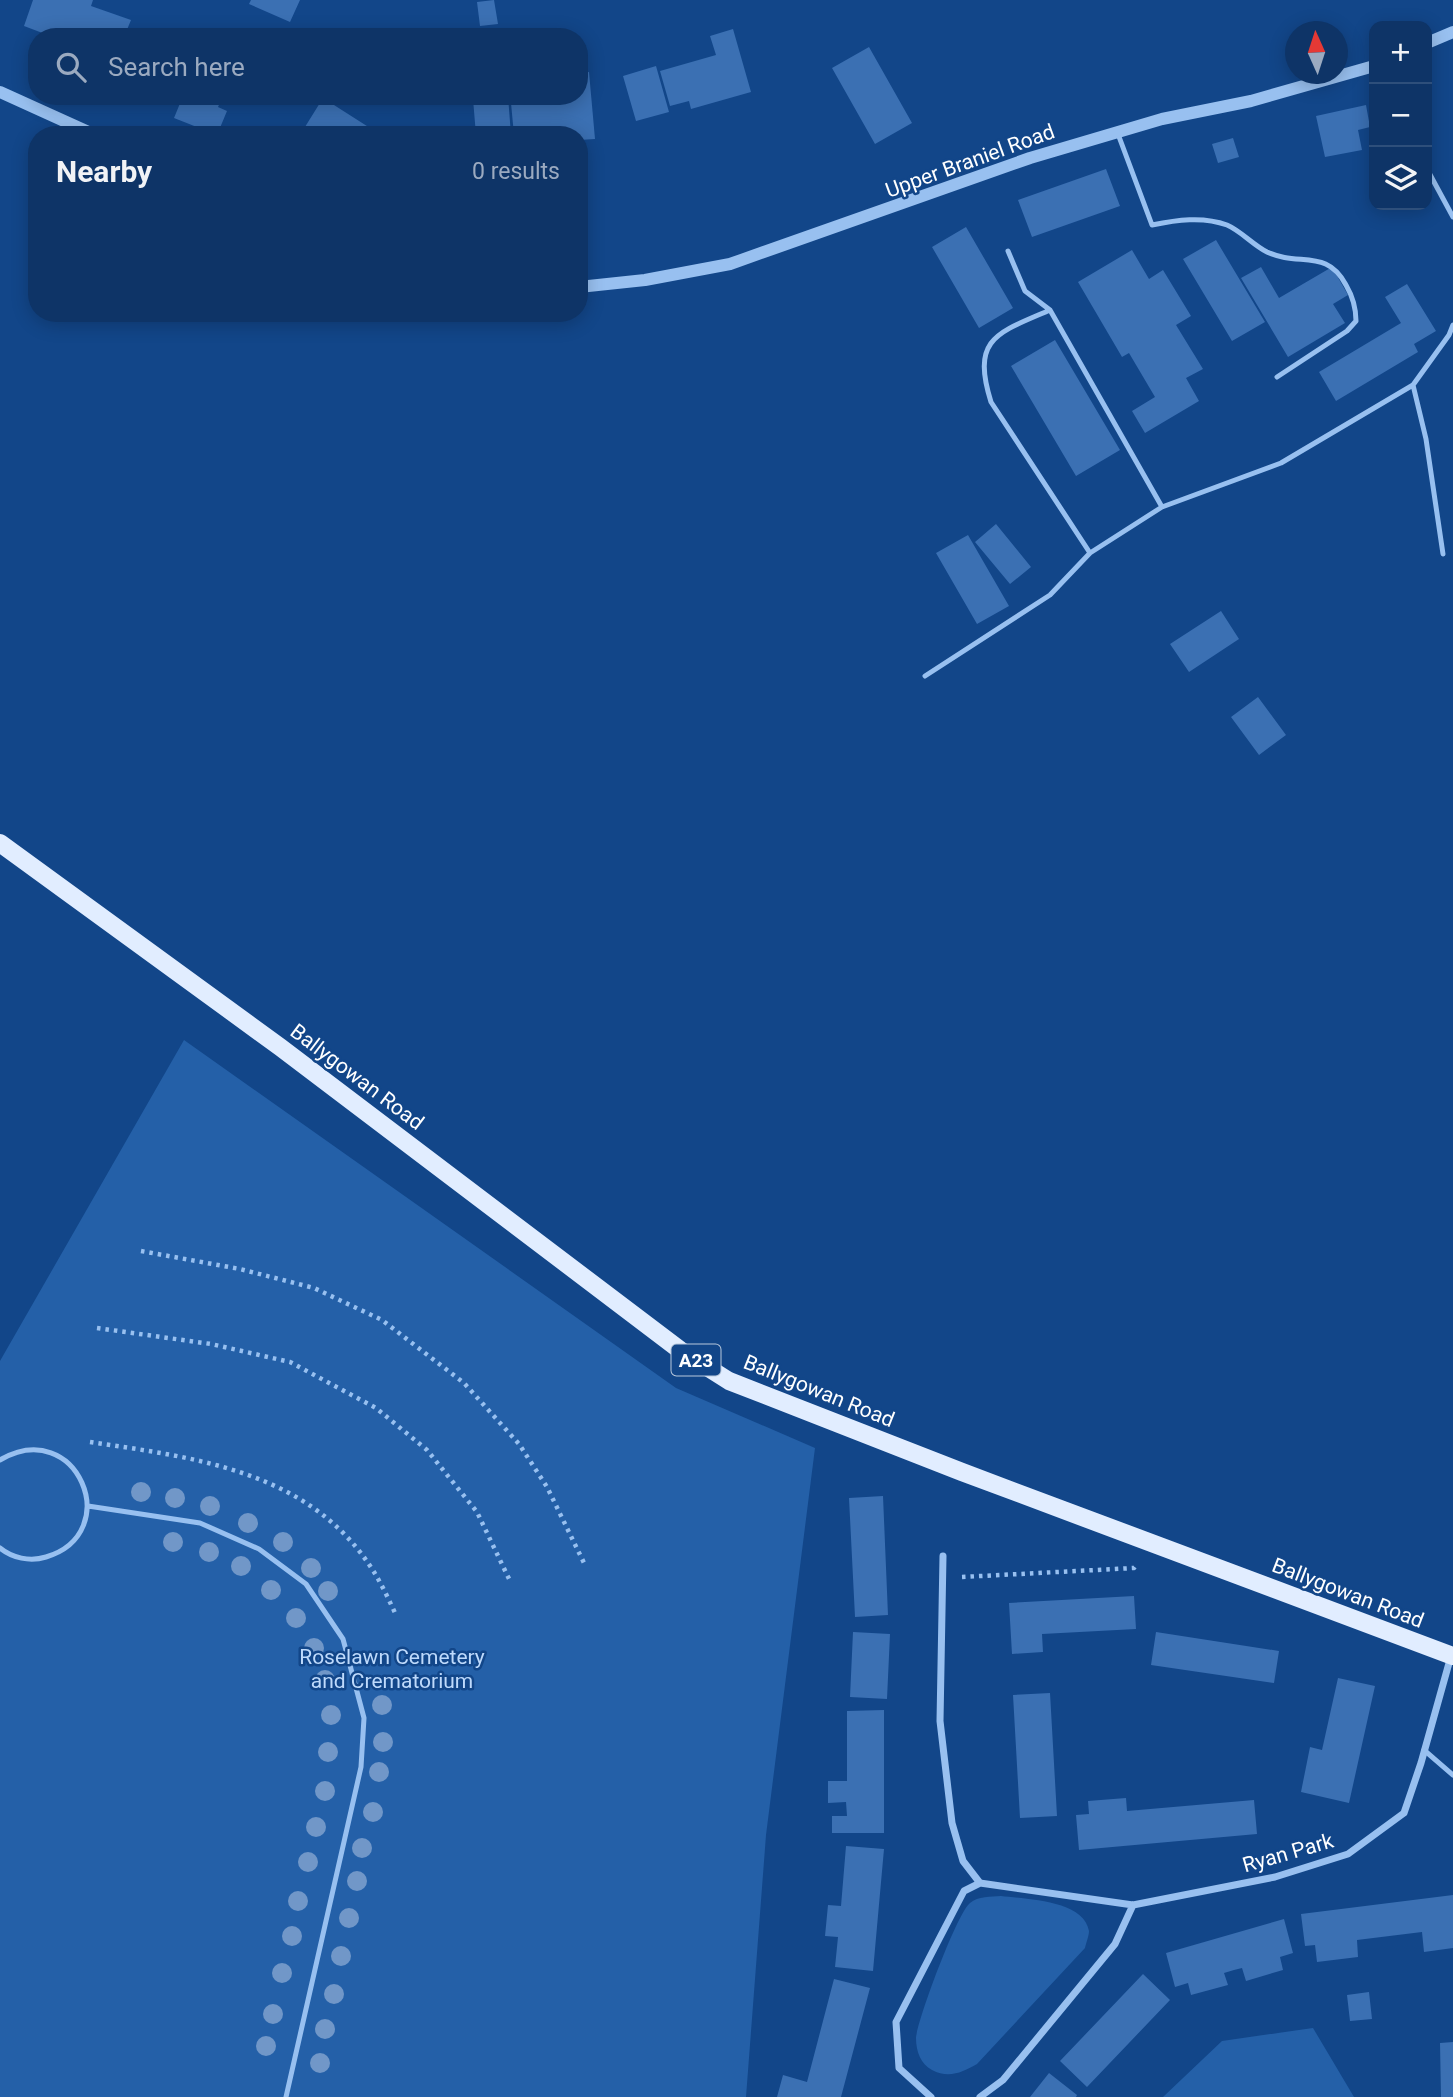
<!DOCTYPE html>
<html lang="en">
<head>
<meta charset="utf-8">
<style>
	body { margin:0; font-family:Roboto,sans-serif; background:#1c3f70; color:#f1f3f6 }
	.controls { position:absolute; right:21px; top:21px; display:grid; overflow:hidden; border-radius:14px; box-shadow:0 4px 18px #0003 }
	.controls button { width:63px; height:63px; display:grid; place-items:center; padding:0; border:0; border-bottom:2px solid #2e4f7b; background:#0e3467; color:#f1f3f6; font:35px sans-serif }
	.compass { position:absolute; left:1285px; top:21px; width:63px; height:63px; border-radius:50%; background:#0e3467; box-shadow:0 4px 18px #0003; rotate:357deg }
	.list { margin:0; padding:0; list-style:none }
	h2 { display:flex; justify-content:space-between; align-items:center; height:91px; margin:0; padding:0 28px; font-size:30px }
	h2 small { font-size:23px; font-weight:400; color:#9baac0 }
	.icon { flex:none; width:38px; height:38px; fill:none; stroke:currentColor; stroke-width:2; stroke-linecap:round; stroke-linejoin:round }
	.map { position:relative; flex:none; width:1453px; height:2097px; overflow:hidden }
	.search { position:absolute; background:#0e3467; box-shadow:0 4px 18px #0003; left:28px; top:28px; width:560px; height:77px; display:flex; align-items:center; gap:18px; box-sizing:border-box; padding:0 24px; border-radius:28px; color:#9baac0; font-size:26px }
	.panel { position:absolute; background:#0e3467; box-shadow:0 4px 18px #0003; left:28px; top:126px; width:560px; height:196px; border-radius:28px }
	.map>svg:first-child { display:block }
	.green { fill:#2460a8 }
	.building { fill:#3b70b3 }
	.lines { fill:none; stroke-linecap:round; stroke-linejoin:round }
	.path { stroke:#98c0f0; stroke-width:4.5; stroke-dasharray:3.5 5; stroke-linecap:butt }
	.service { stroke:#98c0f0; stroke-width:5 }
	.minor { stroke:#98c0f0; stroke-width:7 }
	.tertiary { stroke:#98c0f0; stroke-width:12 }
	.primary { stroke:#e1edff; stroke-width:18 }
	.tree { fill:#7197c8 }
	.labels { text-anchor:middle; dominant-baseline:central; stroke-width:5; stroke-linejoin:round; paint-order:stroke }
	.shield { fill:#124689; stroke:#b8c8dc; stroke-width:2 }
	.shield-label { font-size:19px; font-weight:bold; fill:#fff }
	.street-label { font-size:21px; fill:#fff; stroke:#124689 }
	.park-label { font-size:21px; fill:#bedafc; stroke:#124689 }
</style>
</head>
<body>
<div class="map">
<svg width="1453" height="2097" viewBox="0 0 1453 2097">
	<rect width="100%" height="100%" fill="#124689"/>
	<path class="green" d="M184,1040l492,348 139,60 -49,387 -20,262h-746v-736z
		M1001,1896c24,3 83,4 88,35 0,5 -3,12 -4,17l-108,116c-14,8 -28,15 -45,6 -11,-6 -16,-18 -16,-32 1,-17 41,-125 54,-135 8,-7 21,-6 31,-7z
		M1313,2028l41,69h-191l59,-56z"/>
	<path class="building" d="M33,0h60l-2,6 40,14 -7,17h-71l-29,-11z
		M251,0h49l-10,22 -41,-18z
		M494,0l4,24 -18,2 -3,-24z
		M733,29l18,63 -60,17 -2,-8 -19,5 -10,-35 56,-16 -6,-19z
		M869,47l43,76 -37,21 -43,-76z
		M656,66l13,46 -33,9 -13,-45z
		M589,72l6,67 -16,1v-5h-65l-3,-32 68,-7v-23z
		M183,96h40l-5,11 9,4 -10,24 -43,-17z
		M497,96h11l3,39h-35l-3,-36z
		M323,98l58,37h-81z
		M1366,105l4,22 -12,3 4,20 -37,7 -9,-41z
		M1233,138l6,19 -21,6 -6,-19z
		M1106,169l14,37 -88,31 -14,-37z
		M966,227l47,81 -34,20 -47,-81z
		M1216,240l49,82 -33,19 -49,-82z
		M1132,250l17,29 14,-9 28,46 -15,9 27,44 -17,9 13,23 -54,32 -13,-22 23,-14 -26,-44 -7,4 -44,-75z
		M1261,267l18,31 53,-31 16,28 -15,9 12,19 -57,34 -47,-79z
		M1407,284l29,47 -22,13 4,8 -82,49 -17,-29 82,-49 -16,-26z
		M1055,340l65,110 -44,26 -65,-110z
		M996,524l35,43 -21,17 -35,-42z
		M968,535l41,71 -32,18 -41,-71z
		M1221,611l18,28 -50,33 -19,-28z
		M1258,697l28,38 -27,20 -28,-38z
		M883,1496l5,119 -33,2 -6,-119z
		M1134,1596l2,33 -94,5 1,18 -31,2 -3,-51z
		M853,1632l37,2 -3,65 -37,-2z
		M1156,1632l123,19 -5,32 -123,-18z
		M1338,1678l37,8 -26,117 -48,-11 9,-45 12,3z
		M1050,1693l7,123 -37,2 -7,-123z
		M884,1710v123h-52v-17h15l-1,-14 -18,1v-22h19v-70z
		M1126,1798l1,13 127,-11 3,34 -178,16 -3,-35 13,-1 -1,-13z
		M846,1846l38,3 -11,122 -38,-4 3,-30 -13,-1 3,-31 13,1z
		M1453,1895v53l-29,4 -2,-20 -65,8 1,17 -41,5 -2,-17 -10,1 -4,-32z
		M1284,1919l9,34 -13,4 3,13 -37,11 -4,-13 -8,2 -10,3 4,12 -37,10 -3,-12 -13,4 -9,-34z
		M1143,1974l27,26 -83,87 -27,-26z
		M834,1979l36,9 -29,109h-64l6,-22 24,7z
		M1369,1992l3,27 -22,2 -3,-26z
		M1453,2042v55h-12l-1,-54z
		M1049,2073l28,22 -1,2h-46z"/>
	<g class="lines">
		<path class="path" d="M141,1251l99,18 74,19 68,32 82,63 55,61 28,43 37,76
			M97,1328l114,16 79,18 86,46 51,42 50,62 34,71
			M90,1442c107,16 221,29 284,130 8,13 15,28 22,43
			M962,1577l172,-9 2,-3"/>
		<path class="service" d="M1118,134l34,91c24,-5 51,-9 75,0 14,6 26,20 40,27 32,15 60,-4 79,33 7,12 10,22 10,36l-9,10 -70,46
			M1427,169l26,48
			M1008,251l17,40 25,19 112,197 119,-44 132,-78 13,54 17,115
			M1050,310c-53,23 -79,28 -59,92l99,151 72,-46
			M1413,385l36,-50 4,-10
			M925,676l125,-81 40,-42
			M0,1460c77,-45 126,73 46,97 -16,5 -34,1 -46,-9
			M88,1506l112,17 59,26 47,35 37,55 21,79 -3,49 -75,330
			M1424,1750l29,25"/>
		<path class="minor" d="M943,1556l-3,165 12,102 11,38 17,22
			M931,2097l-32,-29 -3,-46 68,-131 16,-8 153,22 142,-28 73,-23 56,-41 17,-50 30,-107
			M980,2097l23,-17 112,-136 18,-39"/>
		<path class="tertiary" d="M1427,43l26,-11
			M0,92l95,43
			M579,287l66,-7 85,-16 300,-106 132,-39 89,-18 123,-35"/>
		<path class="primary" d="M0,843l280,204 400,303 49,31 233,91 491,184"/>
	</g>
	<g class="tree">
		<circle cx="141" cy="1492" r="10"/>
		<circle cx="175" cy="1498" r="10"/>
		<circle cx="210" cy="1506" r="10"/>
		<circle cx="248" cy="1523" r="10"/>
		<circle cx="173" cy="1542" r="10"/>
		<circle cx="283" cy="1542" r="10"/>
		<circle cx="209" cy="1552" r="10"/>
		<circle cx="241" cy="1566" r="10"/>
		<circle cx="311" cy="1568" r="10"/>
		<circle cx="271" cy="1590" r="10"/>
		<circle cx="328" cy="1591" r="10"/>
		<circle cx="296" cy="1618" r="10"/>
		<circle cx="314" cy="1648" r="10"/>
		<circle cx="325" cy="1680" r="10"/>
		<circle cx="382" cy="1705" r="10"/>
		<circle cx="331" cy="1715" r="10"/>
		<circle cx="383" cy="1742" r="10"/>
		<circle cx="328" cy="1752" r="10"/>
		<circle cx="379" cy="1772" r="10"/>
		<circle cx="325" cy="1791" r="10"/>
		<circle cx="373" cy="1812" r="10"/>
		<circle cx="316" cy="1827" r="10"/>
		<circle cx="362" cy="1848" r="10"/>
		<circle cx="308" cy="1862" r="10"/>
		<circle cx="357" cy="1881" r="10"/>
		<circle cx="298" cy="1901" r="10"/>
		<circle cx="349" cy="1918" r="10"/>
		<circle cx="292" cy="1936" r="10"/>
		<circle cx="341" cy="1956" r="10"/>
		<circle cx="282" cy="1973" r="10"/>
		<circle cx="334" cy="1994" r="10"/>
		<circle cx="273" cy="2014" r="10"/>
		<circle cx="325" cy="2029" r="10"/>
		<circle cx="266" cy="2046" r="10"/>
		<circle cx="320" cy="2063" r="10"/>
	</g>
	<g class="labels">
		<rect class="shield" x="671.5" y="1344.5" width="49" height="31" rx="5"/>
		<g class="shield-label">
			<text x="696" y="1360">A23</text>
		</g>
		<g class="street-label">
			<text transform="translate(970 161) rotate(-20)">Upper Braniel Road</text>
			<text transform="translate(357 1077) rotate(37)">Ballygowan Road</text>
			<text transform="translate(819 1391) rotate(22)">Ballygowan Road</text>
			<text transform="translate(1348 1593) rotate(21)">Ballygowan Road</text>
			<text transform="translate(1288 1853) rotate(-16)">Ryan Park</text>
		</g>
		<g class="park-label">
			<text x="392" y="1657">Roselawn Cemetery<tspan x="392" dy="24">and Crematorium</tspan></text>
		</g>
	</g>
</svg>
<div class="controls">
<button>+</button>
<button>−</button>
<button><svg class="icon" aria-label="layers" viewBox="0 0 24 24"><path d="M12 4l9 5-9 5-9-5zM3 14l9 5 9-5"/></svg></button>
</div>
<svg class="compass" viewBox="-18 -18 36 36"><path d="M0-13l5 13h-10z" fill="#e53935"/><path d="M0 13l5-13h-10z" fill="#9baac0"/></svg>
<div class="search"><svg class="icon" aria-label="search" viewBox="0 0 24 24"><circle cx="10" cy="10" r="6"/><path d="M15 15l6 6"/></svg>Search here</div>
<section class="panel">
<h2>Nearby<small>0 results</small></h2>
<ul class="list">
</ul>
</section>
</div>
</body>
</html>
